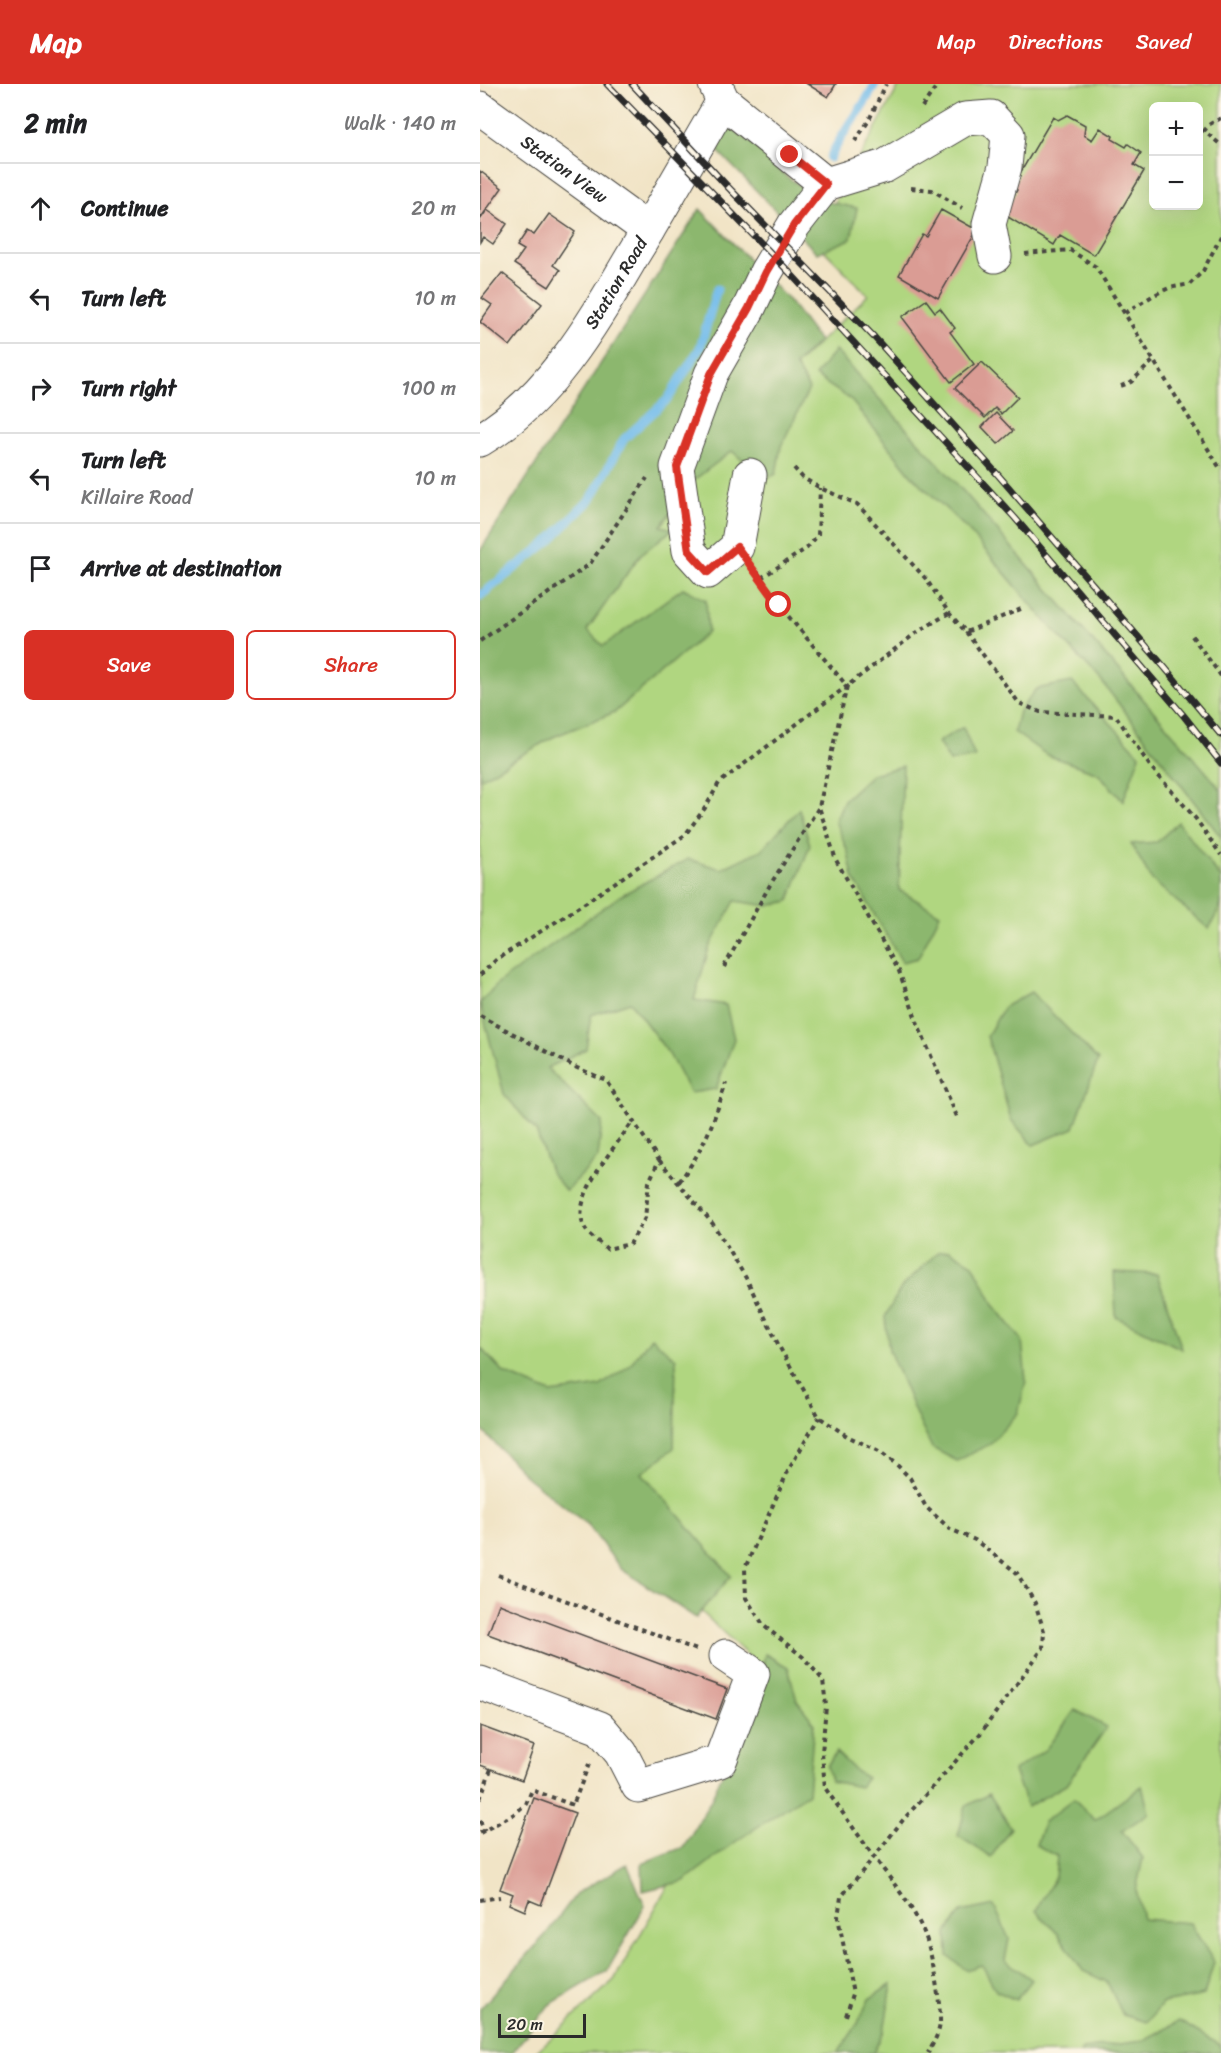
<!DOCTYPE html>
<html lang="en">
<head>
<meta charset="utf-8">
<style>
	body { margin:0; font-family:Sriracha,sans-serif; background:#f6f6f6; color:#202124 }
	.controls { position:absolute; right:18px; top:18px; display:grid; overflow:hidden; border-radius:9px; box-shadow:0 6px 24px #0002 }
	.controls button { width:54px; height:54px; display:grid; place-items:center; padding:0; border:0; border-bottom:2px solid #e0e0e0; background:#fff; color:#202124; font:30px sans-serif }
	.scale { position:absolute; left:18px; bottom:15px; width:88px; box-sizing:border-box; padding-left:6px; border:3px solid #2b2b2b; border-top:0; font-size:16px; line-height:21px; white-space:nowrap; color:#2b2b2b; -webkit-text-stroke:4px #fcf5e5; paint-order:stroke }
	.stop { position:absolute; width:18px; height:18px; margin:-14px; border:4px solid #d93025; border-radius:50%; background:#fff }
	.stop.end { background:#d93025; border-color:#fff; box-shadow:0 2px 6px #0008 }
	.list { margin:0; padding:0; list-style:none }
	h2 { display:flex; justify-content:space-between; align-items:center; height:78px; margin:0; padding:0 24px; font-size:26px }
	h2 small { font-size:20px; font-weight:400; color:#757577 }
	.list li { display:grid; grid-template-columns:39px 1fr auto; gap:18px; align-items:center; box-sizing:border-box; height:90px; padding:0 24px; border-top:2px solid #e0e0e0 }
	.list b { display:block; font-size:22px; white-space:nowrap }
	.list p { margin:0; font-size:20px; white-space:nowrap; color:#757577 }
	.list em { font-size:20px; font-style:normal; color:#757577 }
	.actions { display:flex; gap:12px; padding:18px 24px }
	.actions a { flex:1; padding:14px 0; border:2px solid #d93025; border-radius:9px; text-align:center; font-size:21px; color:#d93025 }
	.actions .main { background:#d93025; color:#fff }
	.icon { flex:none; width:33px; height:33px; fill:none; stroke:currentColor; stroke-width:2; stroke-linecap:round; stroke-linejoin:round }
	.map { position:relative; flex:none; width:741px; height:1969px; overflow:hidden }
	header { display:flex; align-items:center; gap:36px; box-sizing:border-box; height:84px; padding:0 30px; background:#d93025; color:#fff }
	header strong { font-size:28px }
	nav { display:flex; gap:33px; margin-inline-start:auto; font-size:21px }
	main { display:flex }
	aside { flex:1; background:#fff }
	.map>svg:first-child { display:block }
	.green { fill:#b0d680; stroke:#6e8056; stroke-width:1.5; fill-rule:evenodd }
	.forest { fill:#8cb76e; stroke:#5c714c; stroke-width:1.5 }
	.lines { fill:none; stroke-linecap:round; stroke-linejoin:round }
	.stream { stroke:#72bceb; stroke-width:9 }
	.building { fill:#da9c94 }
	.minor-casing { stroke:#494742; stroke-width:35 }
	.path { stroke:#494742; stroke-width:4; stroke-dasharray:4.5 4.5; stroke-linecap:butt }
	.minor { stroke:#fff; stroke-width:33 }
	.rail-casing { stroke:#2b2b2b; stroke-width:7 }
	.rail { stroke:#fcf5e5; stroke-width:4.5; stroke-dasharray:14; stroke-linecap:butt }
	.route { stroke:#d93025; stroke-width:8 }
	.labels { text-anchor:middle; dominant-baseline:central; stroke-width:4.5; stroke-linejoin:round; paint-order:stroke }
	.street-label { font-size:18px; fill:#2b2b2b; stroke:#fcf5e5 }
</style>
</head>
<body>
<header>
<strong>Map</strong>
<nav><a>Map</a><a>Directions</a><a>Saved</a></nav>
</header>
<main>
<aside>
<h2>2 min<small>Walk · 140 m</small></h2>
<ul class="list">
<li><svg class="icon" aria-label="ahead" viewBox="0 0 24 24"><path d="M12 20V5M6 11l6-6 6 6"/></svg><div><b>Continue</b></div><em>20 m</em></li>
<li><svg class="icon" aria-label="left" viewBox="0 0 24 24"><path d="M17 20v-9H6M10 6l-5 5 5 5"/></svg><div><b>Turn left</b></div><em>10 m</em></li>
<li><svg class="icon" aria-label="right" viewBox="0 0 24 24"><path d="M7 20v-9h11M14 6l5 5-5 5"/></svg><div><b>Turn right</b></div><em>100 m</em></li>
<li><svg class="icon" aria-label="left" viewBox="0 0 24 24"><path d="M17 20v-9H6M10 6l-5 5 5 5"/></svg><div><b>Turn left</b><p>Killaire Road</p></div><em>10 m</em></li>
<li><svg class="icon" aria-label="arrive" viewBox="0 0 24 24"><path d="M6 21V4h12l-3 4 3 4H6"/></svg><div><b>Arrive at destination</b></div></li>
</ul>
<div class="actions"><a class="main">Save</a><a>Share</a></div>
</aside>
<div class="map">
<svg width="741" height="1969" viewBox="0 0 741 1969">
	<rect width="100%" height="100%" fill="#fcf5e5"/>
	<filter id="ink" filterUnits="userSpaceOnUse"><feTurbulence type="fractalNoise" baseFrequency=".0167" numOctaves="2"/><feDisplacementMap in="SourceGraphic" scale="12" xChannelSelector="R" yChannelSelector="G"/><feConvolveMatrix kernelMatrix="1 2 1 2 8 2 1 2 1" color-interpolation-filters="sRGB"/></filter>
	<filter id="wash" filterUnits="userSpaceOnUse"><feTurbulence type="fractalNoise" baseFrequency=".008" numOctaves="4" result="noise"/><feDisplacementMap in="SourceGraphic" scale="24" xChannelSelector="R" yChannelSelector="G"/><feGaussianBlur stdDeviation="1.35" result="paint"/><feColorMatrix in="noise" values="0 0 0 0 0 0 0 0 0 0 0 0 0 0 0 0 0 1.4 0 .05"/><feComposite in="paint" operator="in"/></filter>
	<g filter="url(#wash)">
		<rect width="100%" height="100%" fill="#f1e4c6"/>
		<path class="green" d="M420,0h321v1969h-686l79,-73 168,-292 -302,-286v-647l31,-20 221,-308 136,-132 -54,-55zM674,22h44v100h-44z"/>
		<path class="forest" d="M246,39l35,27 26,27 37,24 33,7 -6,31 -34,14 -106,-109z
			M220,125l89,92 30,40 -24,24 14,24 -28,57 -5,28 -12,6 -32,-29 -38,29 -33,46 12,3 -33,26 -53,75 16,16 80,-58 23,12 2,32 -93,80 -62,25 -73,42v-228z
			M355,266l129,142 255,295 2,3v47l-119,-155 -54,-58 -80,-94 -56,-54 -62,-77 -35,-23z
			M592,598l68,73 -17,46 -25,-28 -51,-18 -33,-23 5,-21 17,-22z
			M483,643l12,30 -25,5 -12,-20z
			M423,682l-4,124 41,24 -22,44 -16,4 -49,-85 -5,-25 -13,-31 9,-21 28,-26z
			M319,725l11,36 -21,56 -21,5 -33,-5 -26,47 -15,52 32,5 8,34 -18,50 -26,4 -21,-39 -39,-52 -39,13 -5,34 -39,19 55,54 -4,36 -32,33 -16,-20 -14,-40 -32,-37 -24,-91 20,-21 120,-86 68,-37 33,10 40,-19z
			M698,738l43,56v27l-12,24 -57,-49 -21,-36 26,-2z
			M551,908l67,68 -24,68 -41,17 -22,-25 -24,-84 17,-29z
			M469,1166l24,14 22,42 27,34 4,41 -8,32 -28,31 -33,17 -25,-13 -15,-31 -28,-67 -4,-33 16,-29 37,-36z
			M634,1188l43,2 25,75 -66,-32z
			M171,1253l25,22 -2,89 -32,25 89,103 -35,42 -75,-49 -33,-44 -60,-47 -48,-50v-81l24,26 47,20 49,-7 29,-20z
			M285,1570l23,13 9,34 17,22 -6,70 -70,47 -54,41 -41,10 -1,-28 42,-16 26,-45 46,-105z
			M595,1626l32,17 -41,58 -39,22 -13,-36 32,-22z
			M356,1668l21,20 10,6 -7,9 -29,-6 -4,-15z
			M662,1702l7,27 -27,18 21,27 -7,32 7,29 47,4 24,39 -10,33 -41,8 -16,19 -24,-7 -16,-33 -24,-11 -24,-36 -23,-24 19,-34 2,-21 -21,-11 8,-23 30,-23 21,21z
			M509,1710l22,34 -20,29 -33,-21 8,-30z
			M147,1780l18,42 -38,65 -58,34 -37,48h-32v-44l66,-75 31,-41z
			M514,1821l15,34 -4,21 27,20 -16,20 -20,-9 -14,-26 -16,5 -18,-14 -1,-23 14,-21z
			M412,1900l-8,47 -11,22h-35l19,-28 12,-26z
			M699,1937l42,25v7h-141l2,-4 60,-8z"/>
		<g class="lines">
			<path class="stream" d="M350,74c12,-27 32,-47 45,-74
				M0,512l69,-55 42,-42 33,-60 44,-40 32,-51 17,-59"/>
		</g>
		<g id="blocks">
			<path class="building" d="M327,0h29l-8,13z
				M587,31l18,10 -1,10 8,5 8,-12 13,8 -1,3 14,8 2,-3 13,9 -7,12 10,6 -50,84 -34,-20 -6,10 -51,-31 14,-24 -5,-3 41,-70 5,3z
				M0,87l22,17 -22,31z
				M7,126l20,14 -14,20 -10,-7 -3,5v-22z
				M461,126l36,20 -39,68 -39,-23 23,-41 4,2z
				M69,130l26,18 -22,33 7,5 -11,17 -35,-23 10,-14 -7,-4 10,-15 7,4z
				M22,189l40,31 -32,42 -30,-24 12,-17 -10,-7z
				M446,216l9,12 5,-4 15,20 -5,4 24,32 -23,18 -49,-65z
				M502,278l36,35 -17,17 -6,-6 -10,10 -30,-30z
				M516,329l17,18 -15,13 -16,-17z
				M19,1520l228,85 -11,30 -228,-85z
				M0,1642l54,20 -12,34 -42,-15z
				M54,1714l41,15 -34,92 -12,-5 -4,11 -16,-7 4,-10 -13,-5z"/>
		</g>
	</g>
	<g filter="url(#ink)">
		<use href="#blocks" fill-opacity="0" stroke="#494742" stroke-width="1.5"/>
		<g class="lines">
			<defs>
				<g id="minor">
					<path d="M235,0l8,17 103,83"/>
					<path id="s1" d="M0,24l168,122"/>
					<path id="s2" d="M0,356c70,-41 113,-117 153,-185 31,-51 60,-103 90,-154"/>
					<path d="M270,391l-13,72 -29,25 -19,-21 -12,-84 34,-93 38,-66 17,-36 28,-47 32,-41 59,-18 80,-47 26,-2 17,18 -3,32 -16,57 6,32"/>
					<path d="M0,1599l120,45 21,25 17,33 82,-25 33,-87 -27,-18"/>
				</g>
			</defs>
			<use href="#minor" class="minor-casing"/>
			<path class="path" d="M442,23l16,-23
				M741,34l-11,6 -6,7 17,14
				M375,57l13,-19 18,-38
				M431,104l21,2 30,18
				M545,170l45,-4 26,17 125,203
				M645,229l29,-18 15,-7 21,-4 13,-13 18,-35
				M641,302l10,-4 23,-22
				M314,384l9,10 17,10 37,16 69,75 23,34 17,19 55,-23
				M281,494l46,-30 11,-13 2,-47
				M469,529l-33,20 -69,53 -28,121 17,53 63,111 19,54 40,94
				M486,548l53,71 21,9 76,4 34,50 46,53 25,36
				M712,552l29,40
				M0,557l110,-77 57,-86
				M244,883l46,-82 49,-78
				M0,891l17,-16 76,-48 112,-76 20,-27 14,-25 128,-97 -68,-81 -23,-34
				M0,932l97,52 29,12 53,80 -10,22 -4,36 -15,26 -23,5c-6,-6 -17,-12 -21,-19 -20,-29 31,-85 47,-109
				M179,1076l54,64 33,54 34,70 39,69 28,19 32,15 17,13 14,14 16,29 24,22 25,11 42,33 18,30 9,28 -1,17 -63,86 -77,86 -29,37 -49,-69 -3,-35 4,-47 -3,-26 -20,-23 -39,-31 -18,-28 -1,-30 43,-97 31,-54
				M199,1098c26,-35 34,-58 47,-99
				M18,1491l199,75
				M0,1715l11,-30
				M0,1737l5,10
				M0,1749l34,-19 12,-10 6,-14 41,15 16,-41
				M0,1816l20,-3
				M366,1932l7,-22 -15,-77 3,-20 33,-40c17,23 41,52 51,78 7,18 16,69 15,88 -1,11 -7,20 -12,30"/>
			<use href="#minor" class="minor"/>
			<defs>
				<path id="rail" d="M127,0l183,189 225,245 169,198 37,47
					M152,0l95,102 147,151 125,139 167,193 55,66"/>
			</defs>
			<use href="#rail" class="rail-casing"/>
			<use href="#rail" class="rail"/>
		</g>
	</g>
	<g class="lines" filter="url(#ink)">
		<path class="route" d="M299,521l-42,-58 -29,25 -19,-21 -12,-84 34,-93 38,-66 17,-36 28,-47 32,-41 -36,-29"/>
	</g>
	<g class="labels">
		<g class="street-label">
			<text stroke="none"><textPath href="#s1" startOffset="104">Station View</textPath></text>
			<text stroke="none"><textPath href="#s2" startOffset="210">Station Road</textPath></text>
		</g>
	</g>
</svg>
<div class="controls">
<button>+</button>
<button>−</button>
</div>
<div class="scale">20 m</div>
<div class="stop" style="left:299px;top:521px"></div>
<div class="stop end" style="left:310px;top:71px"></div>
</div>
</main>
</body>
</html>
